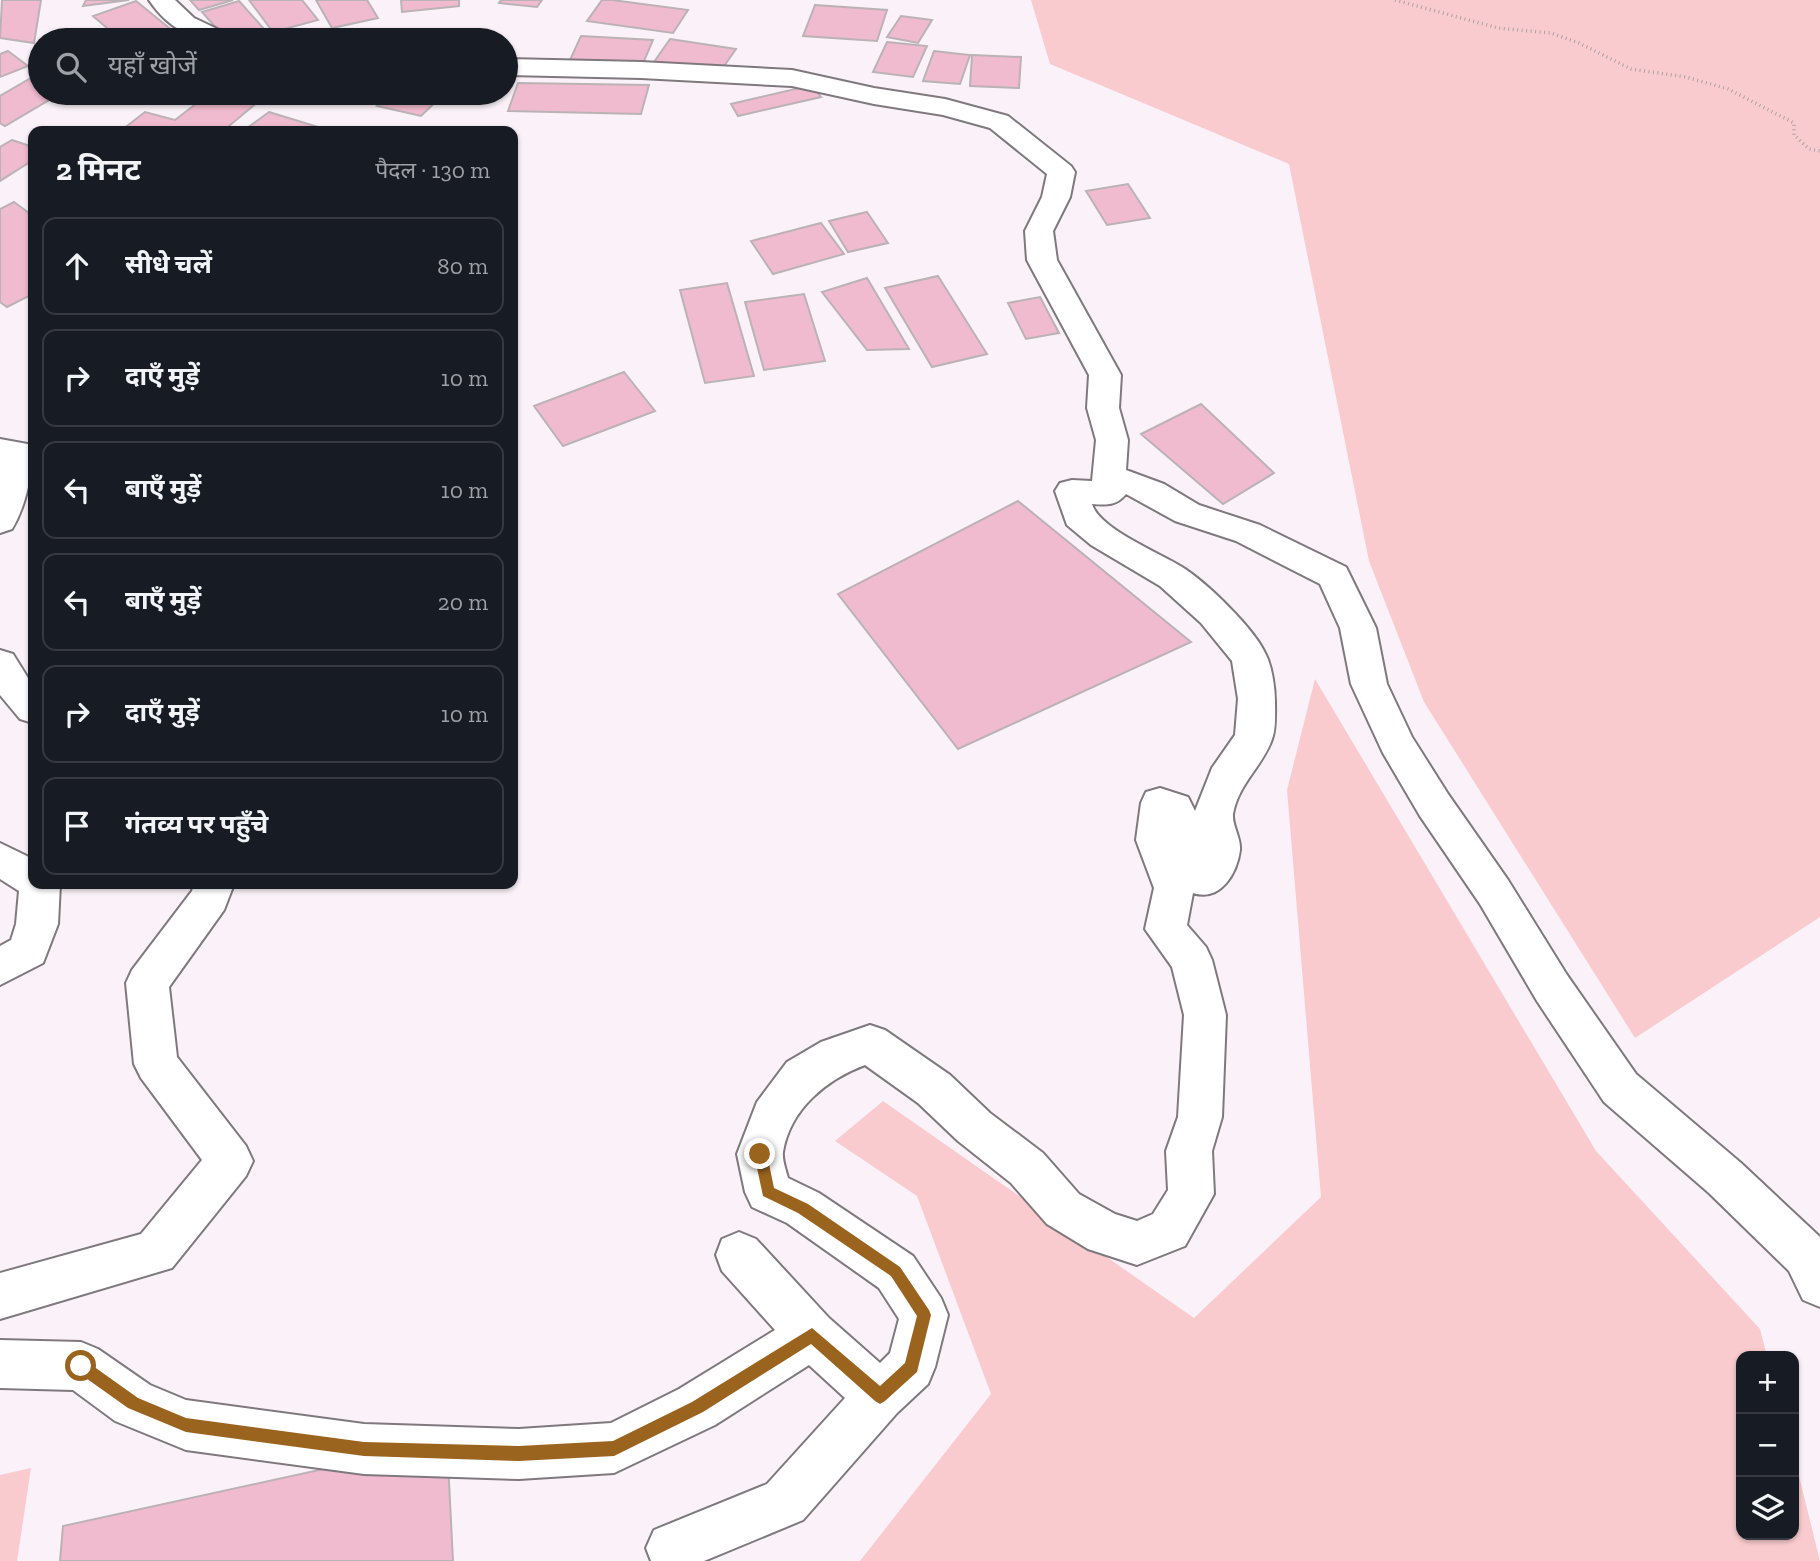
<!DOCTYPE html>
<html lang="hi">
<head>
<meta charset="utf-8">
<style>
	body { margin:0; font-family:"Zilla Slab","Noto Sans Devanagari",serif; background:#20242c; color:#f1f3f6 }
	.controls { position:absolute; right:21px; bottom:21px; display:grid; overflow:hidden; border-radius:14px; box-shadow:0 2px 5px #0004 }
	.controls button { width:63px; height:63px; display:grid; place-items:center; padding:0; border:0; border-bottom:2px solid #363941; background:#171b24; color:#f1f3f6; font:35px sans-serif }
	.stop { position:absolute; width:21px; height:21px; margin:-16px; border:5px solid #9b641e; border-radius:50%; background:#fff }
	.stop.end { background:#9b641e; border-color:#fff; box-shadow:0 2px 7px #0008 }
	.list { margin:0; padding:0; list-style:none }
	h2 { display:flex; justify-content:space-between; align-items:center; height:91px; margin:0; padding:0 28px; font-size:30px }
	h2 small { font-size:23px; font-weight:400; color:#9ea1a6 }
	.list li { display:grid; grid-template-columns:46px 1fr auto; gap:21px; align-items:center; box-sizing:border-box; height:98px; margin:0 14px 14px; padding:0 14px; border:2px solid #363941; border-radius:14px }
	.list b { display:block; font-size:26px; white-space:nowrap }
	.list em { font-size:23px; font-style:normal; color:#9ea1a6 }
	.icon { flex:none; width:38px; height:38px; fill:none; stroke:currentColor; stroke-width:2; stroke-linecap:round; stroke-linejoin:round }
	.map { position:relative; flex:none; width:1820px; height:1561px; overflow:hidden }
	.search { position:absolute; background:#171b24; box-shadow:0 2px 5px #0004; left:28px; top:28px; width:490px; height:77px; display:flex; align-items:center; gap:18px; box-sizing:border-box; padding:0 24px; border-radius:38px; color:#9ea1a6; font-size:26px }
	.panel { position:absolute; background:#171b24; box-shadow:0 2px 5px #0004; left:28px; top:126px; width:490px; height:763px; border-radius:14px }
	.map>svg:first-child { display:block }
	.green { fill:#f9cbce }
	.building { fill:#f1bbcf; stroke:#bbb2b5; stroke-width:2 }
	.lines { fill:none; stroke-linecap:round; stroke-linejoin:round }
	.street-casing { stroke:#7f787d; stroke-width:4 }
	.path { stroke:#a9a3a7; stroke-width:3.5; stroke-dasharray:1 3.5; stroke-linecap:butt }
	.street { fill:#fff; fill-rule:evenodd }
	.route { fill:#9b641e }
</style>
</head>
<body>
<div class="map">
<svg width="1820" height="1561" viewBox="0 0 1820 1561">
	<rect width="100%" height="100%" fill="#faf2f8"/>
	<path class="green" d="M1031,0h789v917l-185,121 -211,-336 -55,-141 -80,-397 -239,-100z
		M1315,679l281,472 164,178 7,27h-26v179h53v-79l26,105h-960l131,-167 -74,-198 -82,-55 48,-40 311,217 127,-121 -34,-407z
		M31,1468l-14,93h-17v-86z"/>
	<path class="building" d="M2,0h39l-7,43 -34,-5z
		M86,0h43l-46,6z
		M190,0h43l-34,10z
		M249,0h53l16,20 -45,12z
		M316,0h51l11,18 -46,10z
		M401,0h58v6l-57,6z
		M501,0h41l-5,7 -38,-4z
		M602,0h10l76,10 -15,23 -86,-12z
		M136,1l48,39h-63l-28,-24z
		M239,1l25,28 -37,11 -25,-28z
		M815,5l72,5 -10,31 -74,-5z
		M901,16l31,4 -14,23 -31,-6z
		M581,36l72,4 -11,26 -73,-4z
		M670,39l66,10 -16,23 -66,-10z
		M887,42l40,4 -14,31 -40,-5z
		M8,51l20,15 -28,11v-23z
		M934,51l36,4 -10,29 -37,-3z
		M972,55l49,2 -2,31 -49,-2z
		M36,75l4,1v17h21l-56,33 -5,-3v-27z
		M518,83l131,2 -8,29 -133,-3z
		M812,85l9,12 -83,19 -7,-12z
		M210,93h14l35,8 -36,30 -100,-2 22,-17 30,8z
		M392,93h53l-24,23 -44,-10z
		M269,112l62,19h-88z
		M12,140l21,7v13l-33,21v-34z
		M1128,184l22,34 -43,7 -21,-34z
		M14,202l19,14v78l-26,13 -7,-5v-93z
		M867,212l21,31 -40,9 -19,-31z
		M821,223l23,31 -71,20 -22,-33z
		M938,276l49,78 -55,13 -47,-79z
		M867,278l42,71 -42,1 -45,-58z
		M727,283l27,93 -49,7 -25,-93z
		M804,294l21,67 -61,9 -19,-68z
		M1040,297l19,36 -33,6 -18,-36z
		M624,372l31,39 -92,35 -29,-40z
		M1201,404l73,69 -51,31 -82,-70z
		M1018,501l173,141 -233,107 -120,-155z
		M447,1442l6,119h-393l3,-35z"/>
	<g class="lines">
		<defs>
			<path id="street" d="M149,0h26l19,18 36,17 4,5c-38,2 -63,-8 -85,-40z
				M506,59l135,3 151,8 82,18 71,11 63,17 63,50 4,6 -5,25 -17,34 4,29 64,115 -2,33 9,32 -2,30 38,14 35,21 61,20 86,42 30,61 11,56 25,53 36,57 60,86 59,95 69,99 105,89 79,74v70l-17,-7 -14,-29 -80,-78 -105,-91 -67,-101 -57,-97 -60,-88 -37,-63 -32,-69 -11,-56 -20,-44 -84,-43 -61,-20 -49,-27c-10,12 -19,11 -34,10 7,25 68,49 90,63 24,15 73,62 84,88 6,12 9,33 9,47 0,11 1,27 -3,37 -9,27 -34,45 -39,75 -1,12 8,23 7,36 -3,23 -19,52 -47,43l-6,32 19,22 6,13 14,55 -4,102 -10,34 2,43 -29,52 -48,19 -49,-16 -41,-25 -36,-41 -53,-42 -40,-38 -53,-38c-38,14 -75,44 -82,87 -1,8 3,18 5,26l31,15 94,63 28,42 7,17 -13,52 -7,17 -31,29 -94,107 -99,41h-53l-5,-13 8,-18 113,-46 78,-86 -36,-33 -94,60 -101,48 -95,6 -155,-5 -178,-24 -71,-29 -42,-31 -73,-2v-48l81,2 17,7 52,36 36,15 178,24 155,5 92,-6 68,-34 96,-59 -53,-59 -6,-16 6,-16 17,-7 17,7 73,79 51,45 10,-10 9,-34 -20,-31 -92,-65 -35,-16 -7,-15 -8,-38 20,-52 30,-40 34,-20 49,-17 15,5 65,45 40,38 53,40 36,41 36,20 22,7 16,-7 15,-24 -2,-39 12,-34 6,-102 -12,-48 -27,-38 9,-41 -18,-48 5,-37 5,-11 14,-4 28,9 7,14 17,-43 23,-33 3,-36 -6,-38 -31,-38 -41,-37 -69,-41 -24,-20 -12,-34 5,-8 12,-3 20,1 4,-41 -9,-32 2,-33 -62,-115 -2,-29 17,-34 5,-23 -57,-46 -47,-13 -69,-11 -82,-18 -151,-8 -135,-3z
				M0,439l33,6c0,27 -7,61 -21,84l-12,4z
				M0,650l13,4 20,32v37l-13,-4 -20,-24z
				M0,843l33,16v25h27l-2,40 -15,39 -43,22v-39l11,-6 5,-16 3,-33 -19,-12z
				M194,884h40l-10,26 -55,77 8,70 69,89 7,15 -7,15 -74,92 -172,51v-46l141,-39 61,-74 -61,-82 -7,-14 -8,-81 6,-13 60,-79z"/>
		</defs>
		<use href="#street" class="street-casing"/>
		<path class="path" d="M1395,0l103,28 53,5 28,10 52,26 55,8 42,12 66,34v12l15,14 11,2"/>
		<use href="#street" class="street"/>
	</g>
	<path class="route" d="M760,1148l7,6 7,34 34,16 92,63 29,43 2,5 -14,57 -32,29 -5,3 -5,-3 -64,-57 -108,68 -89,44 -95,5 -155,-5 -178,-24 -58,-24 -52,-37 -2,-5 2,-5 5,-2 5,2 52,37 48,20 178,24 155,4 94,-5 79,-39 120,-74 68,58 25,-23 12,-47 -26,-40 -93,-63 -35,-17 -9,-42z"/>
</svg>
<div class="controls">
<button>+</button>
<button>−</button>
<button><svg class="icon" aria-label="layers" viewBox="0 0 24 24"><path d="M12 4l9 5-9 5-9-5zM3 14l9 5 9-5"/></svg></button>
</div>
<div class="stop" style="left:81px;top:1366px"></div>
<div class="stop end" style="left:760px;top:1154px"></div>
<div class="search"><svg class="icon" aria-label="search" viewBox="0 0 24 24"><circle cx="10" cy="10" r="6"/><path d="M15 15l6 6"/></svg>यहाँ खोजें</div>
<section class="panel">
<h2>2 मिनट<small>पैदल · 130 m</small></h2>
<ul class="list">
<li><svg class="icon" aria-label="ahead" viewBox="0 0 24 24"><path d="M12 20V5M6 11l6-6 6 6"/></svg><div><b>सीधे चलें</b></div><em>80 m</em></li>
<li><svg class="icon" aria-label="right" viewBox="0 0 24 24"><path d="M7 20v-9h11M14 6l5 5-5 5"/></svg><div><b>दाएँ मुड़ें</b></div><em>10 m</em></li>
<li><svg class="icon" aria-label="left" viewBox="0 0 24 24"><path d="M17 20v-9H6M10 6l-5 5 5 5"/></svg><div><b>बाएँ मुड़ें</b></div><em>10 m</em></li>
<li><svg class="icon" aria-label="left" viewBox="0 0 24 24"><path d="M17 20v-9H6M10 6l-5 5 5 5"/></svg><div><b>बाएँ मुड़ें</b></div><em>20 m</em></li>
<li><svg class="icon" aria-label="right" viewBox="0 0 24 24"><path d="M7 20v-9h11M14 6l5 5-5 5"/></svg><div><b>दाएँ मुड़ें</b></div><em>10 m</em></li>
<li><svg class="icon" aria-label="arrive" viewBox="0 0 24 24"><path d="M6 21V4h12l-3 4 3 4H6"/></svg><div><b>गंतव्य पर पहुँचे</b></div></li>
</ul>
</section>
</div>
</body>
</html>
